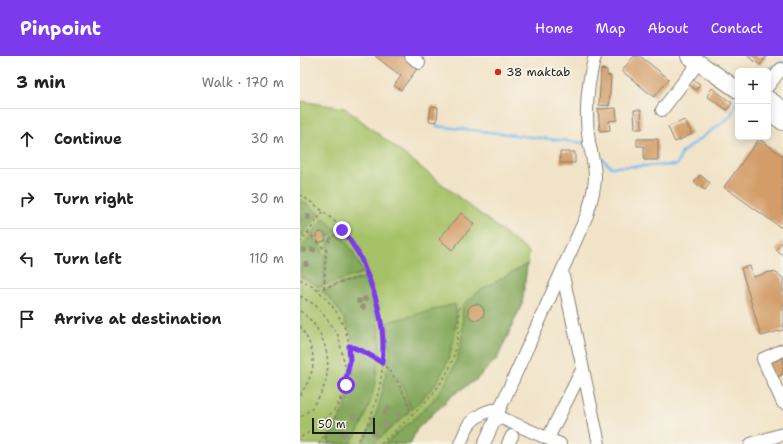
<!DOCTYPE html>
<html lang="en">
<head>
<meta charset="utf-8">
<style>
	body { margin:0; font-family:"Shantell Sans",sans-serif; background:#f2f2f2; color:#202124 }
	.controls { position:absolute; right:12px; top:12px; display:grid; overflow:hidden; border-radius:6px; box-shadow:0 2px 10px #0003 }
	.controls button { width:36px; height:36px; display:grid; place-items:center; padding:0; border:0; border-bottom:1px solid #e0e0e0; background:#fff; color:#202124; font:20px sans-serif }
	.scale { position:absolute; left:12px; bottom:10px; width:63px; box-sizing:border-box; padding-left:4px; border:2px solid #1c1c1c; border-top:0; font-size:11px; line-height:14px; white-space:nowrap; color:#1c1c1c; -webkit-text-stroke:3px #f7f3e8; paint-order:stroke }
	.stop { position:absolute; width:12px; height:12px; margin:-9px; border:3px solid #7c3aed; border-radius:50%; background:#fff }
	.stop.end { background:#7c3aed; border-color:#fff; box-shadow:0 1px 4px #0008 }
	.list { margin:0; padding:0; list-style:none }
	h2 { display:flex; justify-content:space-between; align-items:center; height:52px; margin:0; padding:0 16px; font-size:17px }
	h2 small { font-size:13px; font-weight:400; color:#757577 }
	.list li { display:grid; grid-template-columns:26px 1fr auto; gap:12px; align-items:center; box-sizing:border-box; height:60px; padding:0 16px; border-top:1px solid #e0e0e0 }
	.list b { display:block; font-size:15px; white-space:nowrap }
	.list em { font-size:13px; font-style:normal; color:#757577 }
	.icon { flex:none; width:22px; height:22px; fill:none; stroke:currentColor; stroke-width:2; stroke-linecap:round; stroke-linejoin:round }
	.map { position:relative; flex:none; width:483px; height:388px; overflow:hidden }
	header { display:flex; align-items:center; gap:24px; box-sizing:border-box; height:56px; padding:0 20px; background:#7c3aed; color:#fff }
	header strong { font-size:19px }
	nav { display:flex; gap:22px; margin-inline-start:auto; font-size:14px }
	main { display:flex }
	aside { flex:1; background:#fff }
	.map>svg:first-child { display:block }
	.green { fill:#a6c268; stroke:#616f42 }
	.forest { fill:#84a85c; stroke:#50623c }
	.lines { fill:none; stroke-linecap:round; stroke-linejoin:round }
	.stream { stroke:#7dbdf1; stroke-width:2.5 }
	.building { fill:#d39c68 }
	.minor-casing { stroke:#868072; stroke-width:14 }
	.major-casing { stroke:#868072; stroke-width:18 }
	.path { stroke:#868072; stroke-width:1.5; stroke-dasharray:3 3; stroke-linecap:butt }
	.minor { stroke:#fff; stroke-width:12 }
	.major { stroke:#fff; stroke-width:16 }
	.tree { fill:#969578 }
	.route { stroke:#7c3aed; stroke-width:5 }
	.poi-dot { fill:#c8321e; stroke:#f7f3e8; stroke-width:1.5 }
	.labels { text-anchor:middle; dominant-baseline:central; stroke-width:4; stroke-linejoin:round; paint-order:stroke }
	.poi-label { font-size:12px; fill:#1c1c1c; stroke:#f7f3e8; text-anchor:start }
</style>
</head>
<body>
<header>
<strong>Pinpoint</strong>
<nav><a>Home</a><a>Map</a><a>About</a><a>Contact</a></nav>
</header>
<main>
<aside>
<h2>3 min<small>Walk · 170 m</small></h2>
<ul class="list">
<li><svg class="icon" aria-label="ahead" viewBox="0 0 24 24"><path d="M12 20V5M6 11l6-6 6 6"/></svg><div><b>Continue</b></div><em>30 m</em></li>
<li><svg class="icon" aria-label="right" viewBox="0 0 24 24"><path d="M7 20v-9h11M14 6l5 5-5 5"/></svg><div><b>Turn right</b></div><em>30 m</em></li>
<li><svg class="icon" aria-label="left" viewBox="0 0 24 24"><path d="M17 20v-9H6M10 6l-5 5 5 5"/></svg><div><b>Turn left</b></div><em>110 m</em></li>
<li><svg class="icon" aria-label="arrive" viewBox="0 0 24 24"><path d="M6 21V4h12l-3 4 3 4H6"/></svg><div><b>Arrive at destination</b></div></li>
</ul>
</aside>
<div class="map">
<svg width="483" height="388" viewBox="0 0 483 388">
	<rect width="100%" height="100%" fill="#f7f3e8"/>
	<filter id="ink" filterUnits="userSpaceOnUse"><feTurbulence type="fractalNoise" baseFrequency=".025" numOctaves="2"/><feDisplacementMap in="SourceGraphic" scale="8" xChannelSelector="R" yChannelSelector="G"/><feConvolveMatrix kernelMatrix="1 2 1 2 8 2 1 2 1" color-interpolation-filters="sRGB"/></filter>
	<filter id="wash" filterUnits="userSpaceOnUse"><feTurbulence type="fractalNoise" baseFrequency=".012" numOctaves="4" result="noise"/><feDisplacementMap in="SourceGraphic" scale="16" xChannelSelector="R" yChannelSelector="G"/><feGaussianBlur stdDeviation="0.9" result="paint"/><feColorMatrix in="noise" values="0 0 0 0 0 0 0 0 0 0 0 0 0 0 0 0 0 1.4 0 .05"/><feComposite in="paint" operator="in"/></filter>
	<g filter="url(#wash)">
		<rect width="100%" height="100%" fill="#f1e3c7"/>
		<path class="green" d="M0,45l45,7 184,144 -7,52 -25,55 -20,20 -23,15 -37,35 -7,15h-110z"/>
		<path class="forest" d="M0,143l19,15 -14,17 -5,8z
			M24,162l13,13 -5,5h-4l-1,1 -5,2 -3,-2 -3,1 -5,-4z
			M39,177l13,17 11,23 -38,12 2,-32 2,-2 -1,-4 1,-5h4v-4z
			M10,180l6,5 1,3h3l3,5 -1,4 3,1 -2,32 -4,1 -19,-11v-26z
			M227,208l-5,40 -25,55 -20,20 -23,15 -37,35 -7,15h-25c15,-14 32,-27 46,-42 25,-28 35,-59 31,-96l17,-15z
			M65,222c11,26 16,54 15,82l-11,-8 -14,-6c-7,-21 -16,-41 -33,-55l15,-6z
			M155,248l1,18 -2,16 -6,23 -12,23 -25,26 -8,-24 -15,-18 2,-14 -3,-32z
			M53,294c10,1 17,6 25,12 -3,29 -11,58 -28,82h-20l-2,-5 11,-19 7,-14 5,-23 3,-17z
			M86,314c12,12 18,26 23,42l-36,32h-11c13,-22 21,-48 24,-74z"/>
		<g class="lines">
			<path class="stream" d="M464,15l19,-9
				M136,70l148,17 2,2
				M296,97l15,14 66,-2 5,-13 48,-35 8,-17"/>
		</g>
		<g id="blocks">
			<path class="building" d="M75,0h33l12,9 -19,25 -7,-4 7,-10z
				M334,0h6l29,23 -15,18 -32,-26z
				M447,0h20l-7,9z
				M301,13l6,1v5l4,1 -2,30 -10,-1z
				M391,22l9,6 -4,6 -9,-7z
				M412,32l20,15 -5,7 -20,-14z
				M131,50l7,1 -1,15 -8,-1z
				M316,52l1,12 -8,1 1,9 -10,1 -2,-22z
				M334,54h7l1,19h-7z
				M385,64l7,14 -17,8 -7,-15z
				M337,83h21v21h-14v-14h-7z
				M459,83l24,17v73l-59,-42z
				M260,96h15v11h-15z
				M400,119l10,8 -5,7 -11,-8z
				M161,157l13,11 -22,26 -13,-11z
				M16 181a5 5 0 1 1 10 0a5 5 0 1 1-10 0Z
				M483,185v15l-7,-6z
				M450,210l3,11 17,-5 6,1 7,5v52l-22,6 -20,-68z
				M168 256a8 8 0 1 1 16 0a8 8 0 1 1-16 0Z
				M483,301v17l-8,4 -7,-14z"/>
		</g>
	</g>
	<g filter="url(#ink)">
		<use href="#blocks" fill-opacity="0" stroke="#868072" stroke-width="1"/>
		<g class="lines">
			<defs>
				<path id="minor" d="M111,0l8,7
					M468,30l13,-17
					M362,54l36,-47
					M262,215l37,173
					M483,294l-20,9 20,44
					M197,360l63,28
					M248,382l35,-70
					M160,388c3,-6 5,-13 8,-18 6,-9 21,-18 31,-16
					M184,388l103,-229c4,-13 8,-26 8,-39 0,-11 -4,-23 -6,-34 -4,-28 -2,-58 6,-86
					M208,388l4,-8
					M451,388l32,-10"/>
				<path id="major" d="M389,0l49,34
					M468,43l15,10
					M468,55l15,11"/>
			</defs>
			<use href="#minor" class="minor-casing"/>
			<use href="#major" class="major-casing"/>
			<path class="path" d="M0,139c15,9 30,21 42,34 9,11 16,24 22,37 5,12 10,25 14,37 1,6 2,12 3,18 6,42 -1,88 -25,123
				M7,176l11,10
				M29,183l13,-9
				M24,185l5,-2v3
				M19,186h-1l8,9 1,-3
				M0,187l23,-31
				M0,223c6,4 13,7 18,12 20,17 33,43 32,69 0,5 -2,11 -3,16
				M24,232l2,-37
				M17,234l21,-7 30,-8
				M0,240l15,9 12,14 11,16 8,35v15l-3,9 -9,16 -17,17 -17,11
				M0,255c27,19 36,57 19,86 -3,4 -5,8 -7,11 -4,3 -8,7 -12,10
				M0,270c17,26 18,43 0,69
				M49,290c4,1 9,2 12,3 16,8 31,22 39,37 5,9 8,19 12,29
				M25,380l2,8
				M19,388l16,-27 7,-19
				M81,388c25,-24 61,-51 72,-85 5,-18 6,-37 6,-55"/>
			<use href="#minor" class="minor"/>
			<use href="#major" class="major"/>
		</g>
		<g class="tree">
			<circle cx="8" cy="161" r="3"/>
			<circle cx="4" cy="194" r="3"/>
			<circle cx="13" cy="194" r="3"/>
			<circle cx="6" cy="208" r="3"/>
			<circle cx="65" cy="243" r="3"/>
			<circle cx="59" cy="245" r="3"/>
			<circle cx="63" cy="251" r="3"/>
			<circle cx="89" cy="352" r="3"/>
			<circle cx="85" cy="357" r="3"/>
			<circle cx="99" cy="359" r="3"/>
			<circle cx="54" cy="361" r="3"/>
			<circle cx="86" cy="368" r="3"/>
			<circle cx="75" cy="377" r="3"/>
			<circle cx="45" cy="378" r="3"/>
		</g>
	</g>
	<g class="lines" filter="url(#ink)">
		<path class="route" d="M42,174c5,6 10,13 14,20 4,5 6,11 8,17 13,29 22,64 18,96 -11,-8 -20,-13 -33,-17l1,15 -4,18v6"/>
	</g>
	<circle class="poi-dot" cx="198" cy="16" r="4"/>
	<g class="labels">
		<g class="poi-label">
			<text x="206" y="16">38 maktab</text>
		</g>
	</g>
</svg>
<div class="controls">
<button>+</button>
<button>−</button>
</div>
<div class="scale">50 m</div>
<div class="stop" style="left:46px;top:329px"></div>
<div class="stop end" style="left:42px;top:174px"></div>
</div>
</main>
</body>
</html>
